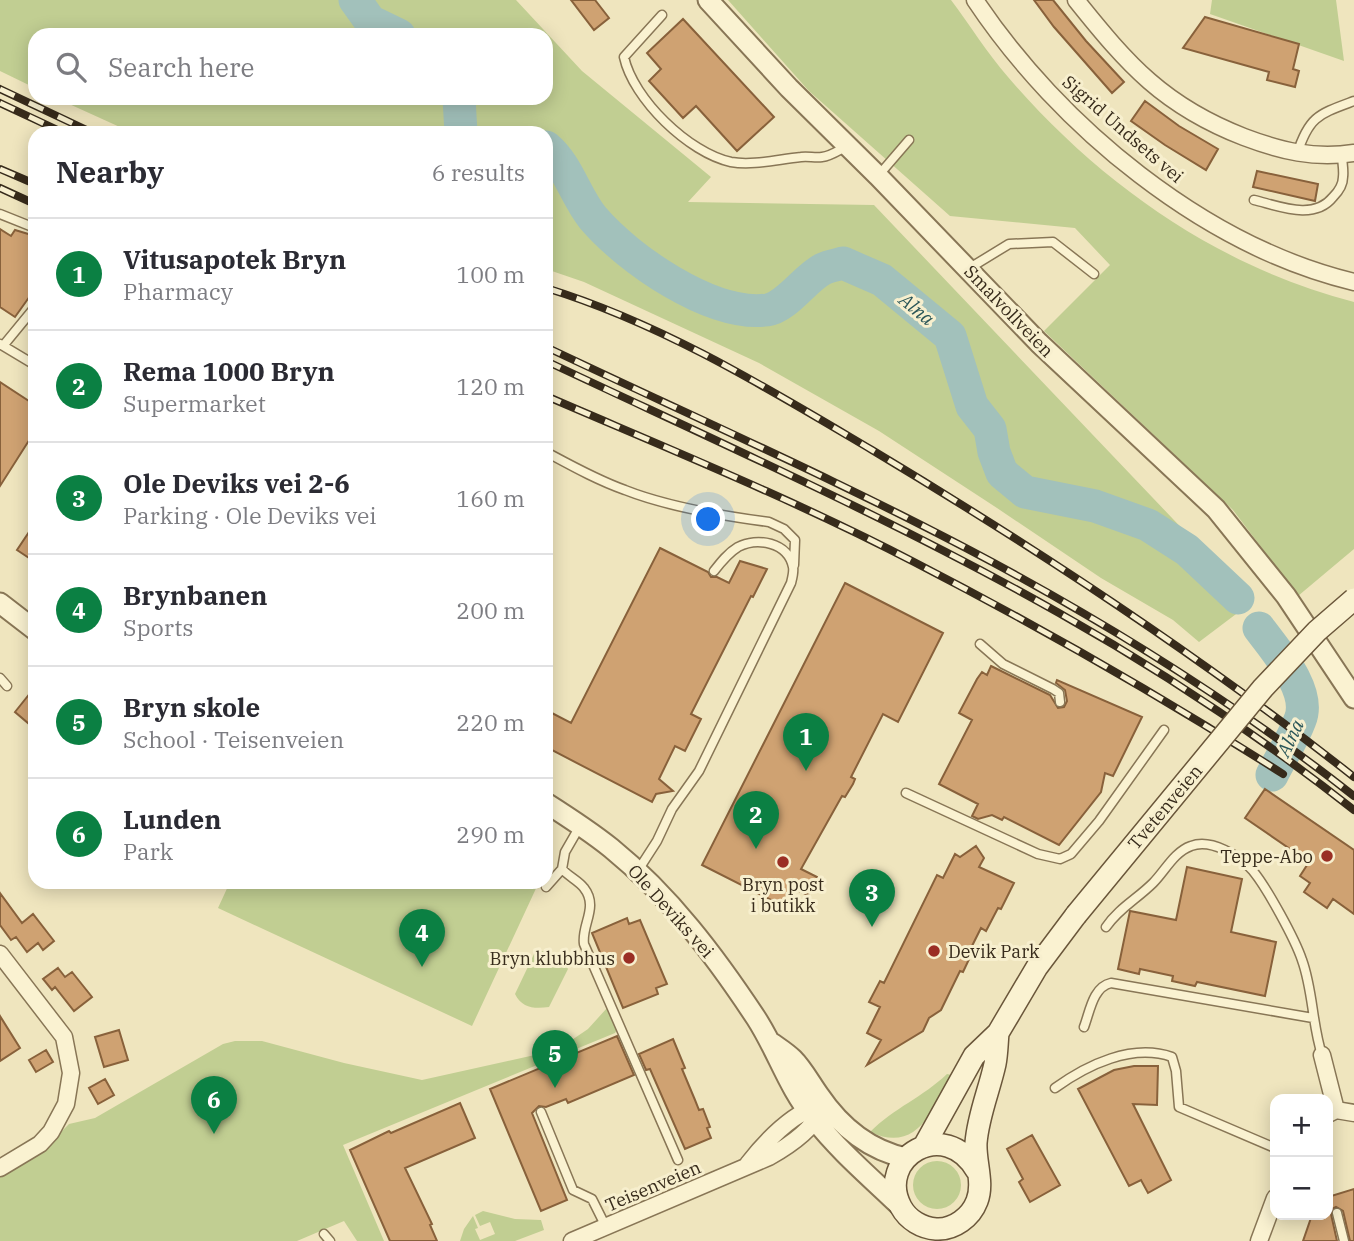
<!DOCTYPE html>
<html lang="en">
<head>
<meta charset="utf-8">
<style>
	body { margin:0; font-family:"IBM Plex Serif",serif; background:#f7f7f7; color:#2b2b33 }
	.controls { position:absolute; right:21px; bottom:21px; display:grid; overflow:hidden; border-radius:14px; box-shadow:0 4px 18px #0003 }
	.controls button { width:63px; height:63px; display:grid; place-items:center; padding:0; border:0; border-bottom:2px solid #e1e1e2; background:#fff; color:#2b2b33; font:35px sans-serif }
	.you { position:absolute; left:709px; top:520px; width:24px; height:24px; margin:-18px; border:5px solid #fff; border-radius:50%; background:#1a73e8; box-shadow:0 0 0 10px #1a73e833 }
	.badge { display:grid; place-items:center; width:46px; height:46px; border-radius:50%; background:#0b8043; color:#fff; font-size:23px; font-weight:700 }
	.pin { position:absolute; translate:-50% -58px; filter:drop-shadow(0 2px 4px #0008) }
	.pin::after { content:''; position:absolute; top:37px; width:24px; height:21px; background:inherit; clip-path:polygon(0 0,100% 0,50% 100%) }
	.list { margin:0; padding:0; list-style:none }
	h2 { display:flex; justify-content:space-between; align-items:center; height:91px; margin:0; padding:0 28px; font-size:30px }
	h2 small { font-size:23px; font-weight:400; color:#7c7c81 }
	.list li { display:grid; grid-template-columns:46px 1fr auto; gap:21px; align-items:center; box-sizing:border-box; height:112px; padding:0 28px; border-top:2px solid #e1e1e2 }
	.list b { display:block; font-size:26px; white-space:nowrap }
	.list p { margin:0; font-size:23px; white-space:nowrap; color:#7c7c81 }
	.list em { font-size:23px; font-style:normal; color:#7c7c81 }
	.icon { flex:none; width:38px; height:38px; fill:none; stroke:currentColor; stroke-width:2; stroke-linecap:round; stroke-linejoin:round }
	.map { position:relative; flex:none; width:1354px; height:1241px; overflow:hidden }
	.search { position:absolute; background:#fff; box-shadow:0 4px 18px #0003; left:28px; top:28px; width:525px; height:77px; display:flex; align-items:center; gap:18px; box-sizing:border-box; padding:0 24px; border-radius:21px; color:#7c7c81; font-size:26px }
	.panel { position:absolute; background:#fff; box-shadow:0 4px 18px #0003; left:28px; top:126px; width:525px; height:763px; border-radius:21px }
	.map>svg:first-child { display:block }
	.green { fill:#c1ce92 }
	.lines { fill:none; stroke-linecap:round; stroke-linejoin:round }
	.river { stroke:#a2c1bb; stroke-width:33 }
	.building { fill:#cfa272; stroke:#88613b; stroke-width:2 }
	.service-casing { stroke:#887656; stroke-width:11 }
	.minor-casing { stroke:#887656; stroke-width:19 }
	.tertiary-casing { stroke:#887656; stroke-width:23 }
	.secondary-casing { stroke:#6a563a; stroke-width:24 }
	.service { stroke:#faf2d1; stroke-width:8 }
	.minor { stroke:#faf2d1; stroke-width:16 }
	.tertiary { stroke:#faf2d1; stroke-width:19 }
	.secondary { stroke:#faf2d1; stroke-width:21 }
	.rail-casing { stroke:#372b1b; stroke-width:8 }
	.rail { stroke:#f7efce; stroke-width:5; stroke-dasharray:16; stroke-linecap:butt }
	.secondary-bridge-casing { stroke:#6a563a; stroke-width:24; stroke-linecap:butt }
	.secondary-bridge { stroke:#faf2d1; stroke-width:21 }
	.poi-dot { fill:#9a2e24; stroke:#f7efce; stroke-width:2.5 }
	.labels { text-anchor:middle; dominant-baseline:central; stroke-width:6; stroke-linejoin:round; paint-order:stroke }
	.street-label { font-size:18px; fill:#372b1b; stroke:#f7efce }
	.poi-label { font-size:18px; fill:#372b1b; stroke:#f7efce; text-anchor:end }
	.water-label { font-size:19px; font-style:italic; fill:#2a5658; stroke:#f7efce }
</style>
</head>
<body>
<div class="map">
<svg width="1354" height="1241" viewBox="0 0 1354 1241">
	<rect width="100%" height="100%" fill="#efe5be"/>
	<path class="green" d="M0,0h516l66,71 129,106 -23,25 186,3 378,397 -53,40 -26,-22 -72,-42 -104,-70 -118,-77 -120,-68 -175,-81 -38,-13v-136h-413l-77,-35h490v-63h-511v53l-35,-17z
		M728,0h223c19,25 36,53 57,77 91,106 210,190 346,225v247l-56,47 -65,-86 -189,-179 66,-66 -35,-37 -125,-12 -141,-125z
		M1212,0h124l8,61 -134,-47z
		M230,882h309l-67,144 -254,-118z
		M545,951l17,8 6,10 -19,38c-15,2 -27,1 -34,-13l20,-42z
		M607,1008l10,22 -2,3 -272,112 41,96h-27l-13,-20 -47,20h-297v-64l49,-33 20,-20 26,-6 128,-74 12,-3h27l82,22 78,17 135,-30 31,-21z
		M947,1074l5,1c-19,34 -34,79 -82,57 24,-24 53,-35 77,-58z
		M913 1185a24 24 0 1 1 48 0a24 24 0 1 1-48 0Z
		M483,1211l32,8 26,1 3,10 -29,11h-55l4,-12 9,-13 5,12 -3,1 5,11 15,-6 -5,-12 -10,4 -5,-11z"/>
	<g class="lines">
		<path class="river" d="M355,0l15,21 29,14
			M459,98l2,35
			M546,147c22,18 29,49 47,71 35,41 118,99 174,92 20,-3 38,-32 56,-41 6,-3 14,-4 20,-6l39,17 68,56 22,70 18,23 4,23 8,21 23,19 70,14 53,19 39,25 51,48
			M1259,628c17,23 53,63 41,92 -7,19 -19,37 -28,55"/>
	</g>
	<path class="building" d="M571,0h24l14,18 -15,12z
		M1034,0h19l33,41 38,41 -12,11 -58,-66z
		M1205,17l94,27 -6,25 6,2 -4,16 -28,-7 2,-8 -86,-24z
		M683,19l91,98 -37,34 -41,-45 -13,12 -34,-37 12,-12 -14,-16z
		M1145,101l34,25 39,23 -12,21 -41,-25 -34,-24z
		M1257,171l61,13 -3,17 -62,-14z
		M0,229l11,7 4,-6 20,6v53l-20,28 -15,-10z
		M0,382l35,23v26l-35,55z
		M35,523v39l-18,-12z
		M660,548l48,24 3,5h6l12,6 11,-22 27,8 -14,28 -2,-1 -60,118 10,5 -16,32 -10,-5 -16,33 14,12 -17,3 -4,8 -106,-55v-37l25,13z
		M845,583l98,50 -45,89 -15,-8 -32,63 4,2 -2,5 -8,13 -3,-1 -41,73 16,8 -9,18 -16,-7 -9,18 -81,-41z
		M991,666l59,29 8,13 6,-1 3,-6 -2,-11 -9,-7 1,-3 85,37 -29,59 -8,-3 -4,19 -42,53 -55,-28 -2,3 -10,-5 -14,4 -6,-3 6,-12 -39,-20 33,-64 -13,-7 18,-34 5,-7 5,3z
		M35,687v42l-20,-17z
		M1265,789l89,61v64l-21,-15 -6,9 -23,-16 6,-9 -10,-7 9,-14 -64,-44z
		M976,846l8,12 -5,9 35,16 -13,26 -3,-1 -12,23 -5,-3 -13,26 3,1 -8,17 -3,-1 -19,39 -12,8 -6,13 -56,34 14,-25 -14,-7 13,-26 -11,-5 11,-21 4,2 53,-108 6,3 12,-24 5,3z
		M1187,867l55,12 -11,53 45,10 -11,54 -68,-14 -2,4 -23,-5 1,-5 -33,-7 -1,5 -21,-5 12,-58 46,9z
		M0,893l22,30 11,-9 21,27 -11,9 -5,-7 -11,9 -11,-15 -5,3 -11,-15z
		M627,918l2,6 11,-4 27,64 -11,4 2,6 -35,14 -31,-75z
		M58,968l7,9 7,-5 20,25 -18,14 -19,-24 -3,3 -9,-11z
		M0,1016l20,32 -20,13z
		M119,1030l9,30 -24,7 -9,-30z
		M617,1036l17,39 -66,28 -2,-4 -20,8 -7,-1 -7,7 35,87 -26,11 -51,-122z
		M673,1039l12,29 -3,1 13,31 4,10 4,-1 7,18 -3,1 4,10 -26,11 -35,-80 -4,1 -7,-16z
		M46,1050l7,12 -17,10 -7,-12z
		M1134,1066h24l-1,39 -24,-1 38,76 -23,13 -7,-13 -12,6 -51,-97 36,-19z
		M105,1079l9,16 -16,9 -9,-16z
		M460,1103l15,35 -70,30 27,56 -2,1 7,16h-47l-40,-91 39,-19 2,2z
		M1032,1135l28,50 -30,17 -11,-20 4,-3 -16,-30z
		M1354,1189v52h-4l-7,-30 -7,-4 -4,2 -1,5 6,27h-34l9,-26h16v-18z"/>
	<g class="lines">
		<defs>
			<path id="service" d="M662,15l-38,42c9,42 65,96 107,105 22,4 48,-3 70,-5 7,-1 14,1 21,0 9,-1 17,-7 25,-11
				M1297,154c12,-38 22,-40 57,-53
				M878,176l31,-36
				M1254,200c25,6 60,21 79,-3 5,-5 10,-13 10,-20 1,-7 -1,-15 -1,-22
				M0,214l35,14
				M968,269l41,-25 44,-2 41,32
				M0,344l35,21
				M3,346l32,-39
				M546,452c26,14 51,28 79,38 43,17 98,26 144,32l15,7 11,11 -1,25
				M980,644l23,20 50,25 6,4 1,9
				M0,678l7,8
				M906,793l132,61 22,5 11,-5 28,-33 65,-91
				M580,826l-15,26 -3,17c6,7 17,12 22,19 15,19 -3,37 0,56l94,216
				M637,872l20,-31 15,-32 27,-38 92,-188c1,-4 3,-11 2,-16 -5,-25 -36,-30 -55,-20 -10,6 -17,15 -24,24
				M546,887l16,-18
				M1106,927c13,-19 31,-28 47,-44 12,-12 21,-31 38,-37 20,-8 49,10 62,25 14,17 42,68 49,89 11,30 10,64 20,95
				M1084,1027c6,-16 9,-40 27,-44l202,35
				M1055,1088c32,-23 77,-45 117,-31l4,14 3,36 96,41
				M541,1112l32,78 19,9 14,28
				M1337,1213l7,28
				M324,1234l6,7"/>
			<path id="minor" d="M975,0c84,126 229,246 379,282
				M1076,0c52,65 88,106 168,137 37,14 70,22 110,16
				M0,954l64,83 7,36 -5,31 -15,28 -11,12 -40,24
				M1322,1055l14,55
				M1328,1114l8,-4 18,3
				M748,1164c18,-23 41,-48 69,-58
				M572,1241l197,-84c18,-10 42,-26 52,-46
				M1259,1241l16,-43"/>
			<path id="tertiary" d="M708,0l81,88 89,88 161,167 177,166 70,87 68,102
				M0,603l35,27
				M546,803c22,14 45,29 65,45 59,48 104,108 145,170 22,34 31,68 58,101 25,32 57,59 86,87
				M772,1043c7,5 15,10 21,16 10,10 18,25 26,36 21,31 50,55 87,63"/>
			<path id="secondary" d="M924,1146l50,-90 24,-23 39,-66 39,-52
				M977,1171c-32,-56 -102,-13 -76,36 7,13 21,21 35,22 18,1 35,-12 41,-28 7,-18 -2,-39 -1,-58 2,-27 13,-52 19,-79 2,-10 2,-21 3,-31"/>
		</defs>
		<use href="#service" class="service-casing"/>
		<use href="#minor" class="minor-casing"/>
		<use href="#tertiary" class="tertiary-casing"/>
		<use href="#secondary" class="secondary-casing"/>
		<use href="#service" class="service"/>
		<use href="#minor" class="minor"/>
		<use href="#tertiary" class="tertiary"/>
		<use href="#secondary" class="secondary"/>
		<defs>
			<path id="rail" d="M0,89l93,44
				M0,103l64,30
				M0,169l35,15
				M0,188l35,16
				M546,288c117,36 221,100 326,162 167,100 329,207 482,327
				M546,347c150,71 303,138 448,216 126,68 248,145 360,233
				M546,361c172,81 347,158 513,252 103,58 202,124 295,197
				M546,396c123,53 249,104 368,166 126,65 250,136 369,212"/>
		</defs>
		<use href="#rail" class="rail-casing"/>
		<use href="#rail" class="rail"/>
		<defs>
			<path id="secondary-bridge" d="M1076,915l187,-227 54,-57 37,-32"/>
		</defs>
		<use href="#secondary-bridge" class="secondary-bridge-casing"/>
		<use href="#secondary-bridge" class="secondary-bridge"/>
	</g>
	<g class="poi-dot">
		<circle cx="1327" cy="856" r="7"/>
		<circle cx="783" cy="862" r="7"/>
		<circle cx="934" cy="951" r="7"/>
		<circle cx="629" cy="958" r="7"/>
	</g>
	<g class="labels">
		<g class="street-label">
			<text transform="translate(1123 129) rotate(41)">Sigrid Undsets vei</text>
			<text transform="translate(1009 311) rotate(46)">Smalvollveien</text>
			<text transform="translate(1165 807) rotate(-50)">Tvetenveien</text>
			<text transform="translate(671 911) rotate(48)">Ole Deviks vei</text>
			<text transform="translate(653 1186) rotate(-23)">Teisenveien</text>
		</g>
		<g class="poi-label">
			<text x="1313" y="856">Teppe-Abo</text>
			<text x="783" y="884" text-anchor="middle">Bryn post<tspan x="783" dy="21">i butikk</tspan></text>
			<text x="948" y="951" text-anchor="start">Devik Park</text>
			<text x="615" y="958">Bryn klubbhus</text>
		</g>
		<g class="water-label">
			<text transform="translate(917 309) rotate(39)">Alna</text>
			<text transform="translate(1290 738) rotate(-65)">Alna</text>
		</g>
	</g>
</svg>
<div class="controls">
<button>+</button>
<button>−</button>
</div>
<div class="you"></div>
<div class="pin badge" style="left:806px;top:771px">1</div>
<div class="pin badge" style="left:756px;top:849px">2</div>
<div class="pin badge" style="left:872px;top:927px">3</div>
<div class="pin badge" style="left:422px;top:967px">4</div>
<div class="pin badge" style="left:555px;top:1088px">5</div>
<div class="pin badge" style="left:214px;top:1134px">6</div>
<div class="search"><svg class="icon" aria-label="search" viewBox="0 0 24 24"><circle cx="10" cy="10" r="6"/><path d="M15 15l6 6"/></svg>Search here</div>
<section class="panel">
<h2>Nearby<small>6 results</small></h2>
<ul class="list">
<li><span class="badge">1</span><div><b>Vitusapotek Bryn</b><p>Pharmacy</p></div><em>100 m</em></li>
<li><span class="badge">2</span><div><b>Rema 1000 Bryn</b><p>Supermarket</p></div><em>120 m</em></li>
<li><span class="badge">3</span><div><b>Ole Deviks vei 2-6</b><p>Parking · Ole Deviks vei</p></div><em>160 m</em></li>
<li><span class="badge">4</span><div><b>Brynbanen</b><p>Sports</p></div><em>200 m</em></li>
<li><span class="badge">5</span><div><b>Bryn skole</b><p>School · Teisenveien</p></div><em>220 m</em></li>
<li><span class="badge">6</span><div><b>Lunden</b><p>Park</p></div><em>290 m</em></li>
</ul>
</section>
</div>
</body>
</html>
